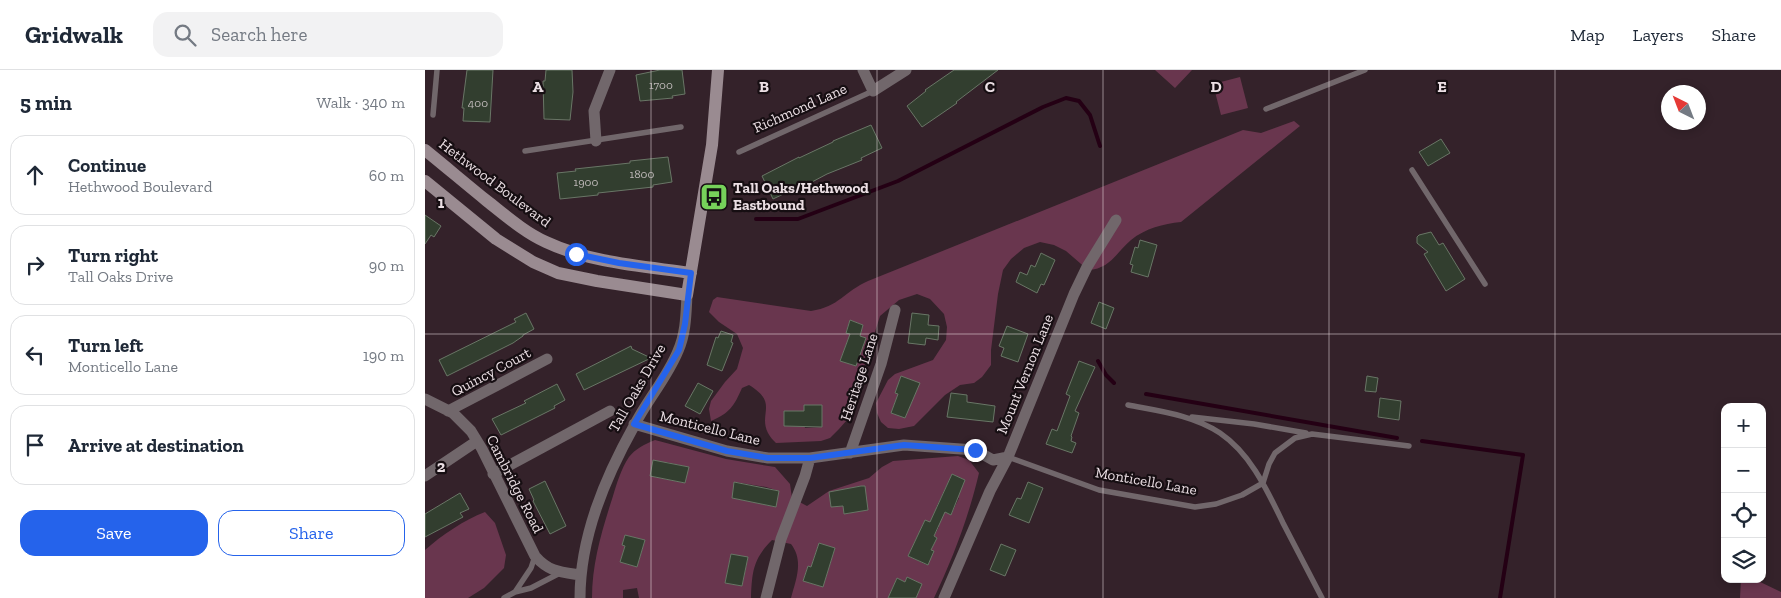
<!DOCTYPE html>
<html lang="en">
<head>
<meta charset="utf-8">
<style>
	body { margin:0; font-family:"Zilla Slab",serif; background:#f2f2f3; color:#1f2937 }
	.controls { position:absolute; right:15px; bottom:15px; display:grid; overflow:hidden; border-radius:10px; box-shadow:0 2px 8px #0003 }
	.controls button { width:45px; height:45px; display:grid; place-items:center; padding:0; border:0; border-bottom:1px solid #e0e1e3; background:#fff; color:#1f2937; font:25px sans-serif }
	.compass { position:absolute; left:1236px; top:15px; width:45px; height:45px; border-radius:50%; background:#fff; box-shadow:0 2px 8px #0003; rotate:318deg }
	.stop { position:absolute; width:15px; height:15px; margin:-11px; border:4px solid #2563eb; border-radius:50%; background:#fff }
	.stop.end { background:#2563eb; border-color:#fff; box-shadow:0 1px 5px #0008 }
	.list { margin:0; padding:0; list-style:none }
	h2 { display:flex; justify-content:space-between; align-items:center; height:65px; margin:0; padding:0 20px; font-size:21px }
	h2 small { font-size:16px; font-weight:400; color:#747a83 }
	.list li { display:grid; grid-template-columns:32px 1fr auto; gap:15px; align-items:center; box-sizing:border-box; height:80px; margin:0 10px 10px; padding:0 10px; border:1px solid #e0e1e3; border-radius:15px }
	.list b { display:block; font-size:19px; white-space:nowrap }
	.list p { margin:0; font-size:16px; white-space:nowrap; color:#747a83 }
	.list em { font-size:16px; font-style:normal; color:#747a83 }
	.actions { display:flex; gap:10px; padding:15px 20px }
	.actions a { flex:1; padding:11px 0; border:1px solid #2563eb; border-radius:15px; text-align:center; font-size:18px; color:#2563eb }
	.actions .main { background:#2563eb; color:#fff }
	.icon { flex:none; width:28px; height:28px; fill:none; stroke:currentColor; stroke-width:2; stroke-linecap:round; stroke-linejoin:round }
	.map { position:relative; flex:none; width:1356px; height:528px; overflow:hidden }
	header { display:flex; align-items:center; gap:30px; box-sizing:border-box; height:70px; padding:0 25px; background:#fff; border-bottom:1px solid #e0e1e3 }
	header strong { font-size:24px }
	nav { display:flex; gap:28px; margin-inline-start:auto; font-size:18px }
	.search { width:350px; height:45px; background:#f2f2f3; display:flex; align-items:center; gap:12px; box-sizing:border-box; padding:0 18px; border-radius:15px; color:#747a83; font-size:19px }
	main { display:flex }
	aside { flex:1; background:#fff }
	.map>svg:first-child { display:block }
	.green { fill:#69364e; fill-rule:evenodd }
	.lines { fill:none; stroke-linecap:round; stroke-linejoin:round }
	.stream { stroke:#240014; stroke-width:4 }
	.building { fill:#323e2f; stroke:#697666 }
	.lane { stroke:#71676b; stroke-width:5.5 }
	.street { stroke:#71676b; stroke-width:11 }
	.secondary { stroke:#9a8b91; stroke-width:12 }
	.route { stroke:#2563eb; stroke-width:6 }
	.grid { fill:none; stroke:#ebdfe4; stroke-width:1; stroke-opacity:0.55 }
	.labels { text-anchor:middle; dominant-baseline:central; stroke-width:4.5; stroke-linejoin:round; paint-order:stroke }
	.number-label { font-size:12px; fill:#bdb7b7 }
	.street-label { font-size:15px; fill:#ebdfe4; stroke:#160e12 }
	.poi-label { font-size:15px; font-weight:bold; fill:#ebdfe4; stroke:#160e12; text-anchor:start }
	.grid-label { font-size:16px; text-anchor:middle; font-weight:bold; fill:#ebdfe4; stroke:#160e12; stroke-width:4.5; stroke-linejoin:round; paint-order:stroke }
</style>
</head>
<body>
<header>
<strong>Gridwalk</strong>
<div class="search"><svg class="icon" aria-label="search" viewBox="0 0 24 24"><circle cx="10" cy="10" r="6"/><path d="M15 15l6 6"/></svg>Search here</div>
<nav><a>Map</a><a>Layers</a><a>Share</a></nav>
</header>
<main>
<aside>
<h2>5 min<small>Walk · 340 m</small></h2>
<ul class="list">
<li><svg class="icon" aria-label="ahead" viewBox="0 0 24 24"><path d="M12 20V5M6 11l6-6 6 6"/></svg><div><b>Continue</b><p>Hethwood Boulevard</p></div><em>60 m</em></li>
<li><svg class="icon" aria-label="right" viewBox="0 0 24 24"><path d="M7 20v-9h11M14 6l5 5-5 5"/></svg><div><b>Turn right</b><p>Tall Oaks Drive</p></div><em>90 m</em></li>
<li><svg class="icon" aria-label="left" viewBox="0 0 24 24"><path d="M17 20v-9H6M10 6l-5 5 5 5"/></svg><div><b>Turn left</b><p>Monticello Lane</p></div><em>190 m</em></li>
<li><svg class="icon" aria-label="arrive" viewBox="0 0 24 24"><path d="M6 21V4h12l-3 4 3 4H6"/></svg><div><b>Arrive at destination</b></div></li>
</ul>
<div class="actions"><a class="main">Save</a><a>Share</a></div>
</aside>
<div class="map">
<svg width="1356" height="528" viewBox="0 0 1356 528">
	<rect width="100%" height="100%" fill="#34222a"/>
	<path class="green" d="M730,0h37l-17,18z
		M815,7l8,31 -27,7 -8,-31z
		M869,51l6,5 -119,96c-18,2 -35,6 -50,18 -15,13 -21,29 -43,30l-22,-19 -12,-6 -14,-3 -16,6 -13,11 -8,11 -5,24 -7,56v15l-9,12 -8,6 -14,2 -15,10 -31,31 -15,3 -11,-1 -7,-6 -4,-9 -1,-10 12,-23 7,-6 38,-14 13,-20 1,-13 -3,-13 -14,-15 -13,-5 -18,6 -19,16 -33,104 -8,9 -9,9 -9,3 -45,2c-3,-3 -6,-6 -8,-10 -10,-20 11,-30 -19,-48l-7,3c-8,18 -12,25 -31,33l-2,-12 2,-8 14,-19 12,-13 6,-21 -6,-14 -18,-12 -10,-10 4,-12 4,-3 94,14c28,-4 34,-20 57,-30l375,-151 18,3zM425,250l13,5 -3,11 6,3 -10,27 -16,-5 10,-27 -4,-2zM476,306l18,7 -14,35 -14,-5 7,-19 -3,-1zM379,335h18v22l-17,1 -1,-4 -20,2v-15h20z
		M230,370l71,19 49,8 15,17 2,14 15,8 22,-15 40,-13 13,-11 11,-6 65,-5 11,4 10,13c-10,43 -26,85 -45,125h-18l6,-14 -15,-7 -2,5 -8,-4 -9,20h-97c5,-19 13,-37 0,-54l-19,-4c-19,19 -20,32 -21,58h-112l-2,-10 -14,2v8h-31c0,-35 10,-68 21,-102 4,-13 8,-27 16,-39 6,-8 16,-13 26,-17zM241,392l22,5 -3,16 -35,-7zM527,404l13,6 -9,17 3,1 -8,17 -15,-7zM310,412l31,5 13,4 -3,16 -44,-9zM435,416h4l4,24 -24,4 -1,-8 -12,1 -2,-14zM500,450l14,7 -5,9 3,2 -6,12 3,1 -7,14 -19,-9zM200,465l20,5 -8,27 -17,-5 5,-16 -3,-1zM394,473l16,5 -12,39 -20,-6 5,-15 3,1zM306,484l17,4 -6,28 -17,-3z
		M60,442l10,11 11,32 -2,13 -20,20 -16,10h-43v-48c17,-15 39,-30 60,-38z
		M1316,509h13l27,13v6h-41z"/>
	<g class="lines">
		<path class="stream" d="M331,149h42l100,-38 145,-74 23,-9 13,3 11,14 10,31
			M673,291l8,14 8,8
			M721,324l251,44
			M997,371l101,14 -23,143"/>
	</g>
	<path class="building" d="M42,0h26l-3,52 -27,-1 1,-13h-2z
		M121,0h26l1,22 -3,28 -26,-1 -1,-38h2z
		M235,0h22l3,24 -13,2 1,2 -33,3 -4,-26z
		M529,0h44l-42,32 1,1 -35,24 -15,-21 19,-15 -1,-1z
		M446,55l11,23 -21,10 1,2 -35,14 -32,17 -1,-2 -21,10 -11,-23 37,-19v1l34,-16v-1z
		M1016,69l9,14 -22,13 -9,-14z
		M243,87l4,25 -19,3v2l-55,6v2l-38,4 -3,-26 19,-2 -1,-2 55,-6v-2z
		M0,145l16,11 -7,11 -3,-2 -6,9z
		M1006,162l8,13 4,-2 22,36 -19,12 -22,-37 4,-2 -11,-9v-6l2,-2z
		M715,170l17,5 -9,32 -17,-5 2,-7 -3,-1 5,-17 3,1z
		M616,183l14,7 -11,25 -3,-1 -4,9 -21,-11 4,-10 7,3 4,-10 4,2z
		M674,232l15,6 -8,21 -15,-6z
		M101,243l8,16 -11,6v1l-10,7 -66,33 -8,-16 77,-38 -2,-3z
		M487,243l17,2 -1,10 11,1 -1,14 -12,-2 -1,7 -17,-2z
		M425,250l13,5 -3,11 6,2 -10,28 -16,-5 10,-27 -4,-1z
		M582,256l21,8 -10,28 -17,-6 3,-8 -5,-2z
		M296,261l12,4 -2,7 2,1 -11,28 -15,-6 9,-28 2,1z
		M206,276l1,3 19,9 -67,32 -8,-16z
		M654,291l16,6 -20,44 4,2 -8,23 1,1 -1,4 5,2 -4,10 -26,-9 6,-15 5,2 13,-35 -4,-2z
		M476,306l19,7 -15,35 -14,-5 7,-19 -3,-1z
		M942,306l11,2 -2,14 -11,-1z
		M273,313l15,8 -13,23 -15,-8z
		M132,314l8,16 -11,6 1,2 -54,27 -9,-16 34,-16 -2,-2z
		M526,323l16,2v7l28,4 -2,16 -46,-5z
		M955,328l21,3 -2,19 -21,-3z
		M379,335h18v22l-38,-1v-15h20z
		M228,390l36,7 -4,16 -35,-7z
		M527,404l13,6 -14,35 -6,-3 -11,24 3,2 -6,12 3,1 -6,14 -20,-9 17,-36 5,2z
		M120,411l21,45 -16,8 -17,-33 1,-1 -5,-11z
		M309,412l45,9 -3,16 -44,-9z
		M603,412l15,6 -14,35 -20,-8 8,-17 4,1z
		M436,416h4l3,24 -24,4 -1,-8 -12,1 -2,-15z
		M35,423l9,16 -9,4 3,4 -38,20v-23z
		M200,465l20,5 -8,27 -17,-5 5,-16 -3,-1z
		M394,473l16,5 -12,39 -20,-6 5,-15 3,1z
		M576,474l15,6 -11,26 -15,-6z
		M306,484l17,3 -6,29 -17,-3z
		M482,507l15,7 -6,14h-28l9,-20 8,4z"/>
	<g class="lines">
		<path class="lane" d="M841,39l99,-39
			M8,45l4,-45
			M100,81l156,-24
			M314,82l134,-61
			M987,100l73,114
			M703,335c31,6 65,10 92,28 31,21 47,57 63,90 13,25 26,50 39,75
			M767,347l62,7 52,9
			M583,387l91,33 96,17 21,-3 26,-9 21,-12
			M838,413l6,-19 6,-11 20,-15 17,-4 97,12
			M90,522l16,-24 4,-12
			M79,528l11,-6 16,-4 29,-15"/>
		<path class="street" d="M438,0l10,21 33,-21
			M171,71l-2,-30 16,-41
			M0,329l28,14 18,18 11,18 53,107c14,16 25,16 46,19
			M23,341l99,-52
			M209,354l93,27 41,7h42l94,-13 71,5 18,10 15,-3
			M425,383l31,-89 14,-54
			M68,404l117,-63
			M0,406l52,-35
			M155,528c0,-61 25,-120 54,-172 13,-26 33,-48 44,-75 8,-18 8,-37 9,-56
			M341,528l15,-59 24,-63 5,-18
			M519,528l46,-107 18,-34 66,-163 13,-27 29,-47"/>
		<path class="secondary" d="M0,80c21,17 41,34 62,51 18,14 37,31 59,41 45,21 96,24 145,31
			M0,111l71,58 37,23 25,11 39,8 90,14 25,-150 6,-75"/>
	</g>
	<g class="lines">
		<path class="route" d="M151,184l43,9 72,10 -6,51 -6,26 -45,74 93,27 41,7h42l94,-13 71,5"/>
	</g>
	<path class="grid" d="M226,0v528M452,0v528M678,0v528M904,0v528M1130,0v528M0,264h1356"/>
	<defs>
		<symbol id="bus-square" viewBox="-11 -11 22 22"><rect x="-9" y="-9" width="18" height="18" rx="4" fill="#76d25a" stroke="#160e12"/><path d="M-5-6H5V4H4V6H2V4H-2V6H-4V4H-5ZM-3.5-4V0h7V-4ZM-3.5 1.2v1.5H-2V1.2ZM2 1.2v1.5H3.5V1.2Z" fill="#111"/></symbol>
	</defs>
	<g fill-rule="evenodd">
		<use href="#bus-square" x="273" y="111" width="32" height="32"/>
	</g>
	<g class="labels">
		<g class="number-label">
			<text x="236" y="15">1700</text>
			<text x="53" y="33">400</text>
			<text x="217" y="104">1800</text>
			<text x="161" y="112">1900</text>
		</g>
		<g class="street-label">
			<text transform="translate(375 38) rotate(-24)">Richmond Lane</text>
			<text transform="translate(70 113) rotate(37)">Hethwood Boulevard</text>
			<text transform="translate(66 302) rotate(-28)">Quincy Court</text>
			<text transform="translate(600 304) rotate(-68)">Mount Vernon Lane</text>
			<text transform="translate(434 307) rotate(-72)">Heritage Lane</text>
			<text transform="translate(212 318) rotate(-60)">Tall Oaks Drive</text>
			<text transform="translate(285 358) rotate(14)">Monticello Lane</text>
			<text transform="translate(721 411) rotate(10)">Monticello Lane</text>
			<text transform="translate(90 414) rotate(63)">Cambridge Road</text>
		</g>
		<g class="poi-label">
			<text x="308" y="118">Tall Oaks/Hethwood<tspan x="308" dy="17">Eastbound</tspan></text>
		</g>
	</g>
	<g class="grid-label">
		<text x="113" y="22">A</text>
		<text x="339" y="22">B</text>
		<text x="565" y="22">C</text>
		<text x="791" y="22">D</text>
		<text x="1017" y="22">E</text>
		<text x="16" y="138">1</text>
		<text x="16" y="402">2</text>
	</g>
</svg>
<div class="controls">
<button>+</button>
<button>−</button>
<button><svg class="icon" aria-label="locate" viewBox="0 0 24 24"><circle cx="12" cy="12" r="6"/><path d="M12 2v4M12 18v4M2 12h4M18 12h4"/></svg></button>
<button><svg class="icon" aria-label="layers" viewBox="0 0 24 24"><path d="M12 4l9 5-9 5-9-5zM3 14l9 5 9-5"/></svg></button>
</div>
<svg class="compass" viewBox="-18 -18 36 36"><path d="M0-13l5 13h-10z" fill="#e53935"/><path d="M0 13l5-13h-10z" fill="#747a83"/></svg>
<div class="stop" style="left:151px;top:184px"></div>
<div class="stop end" style="left:550px;top:380px"></div>
</div>
</main>
</body>
</html>
